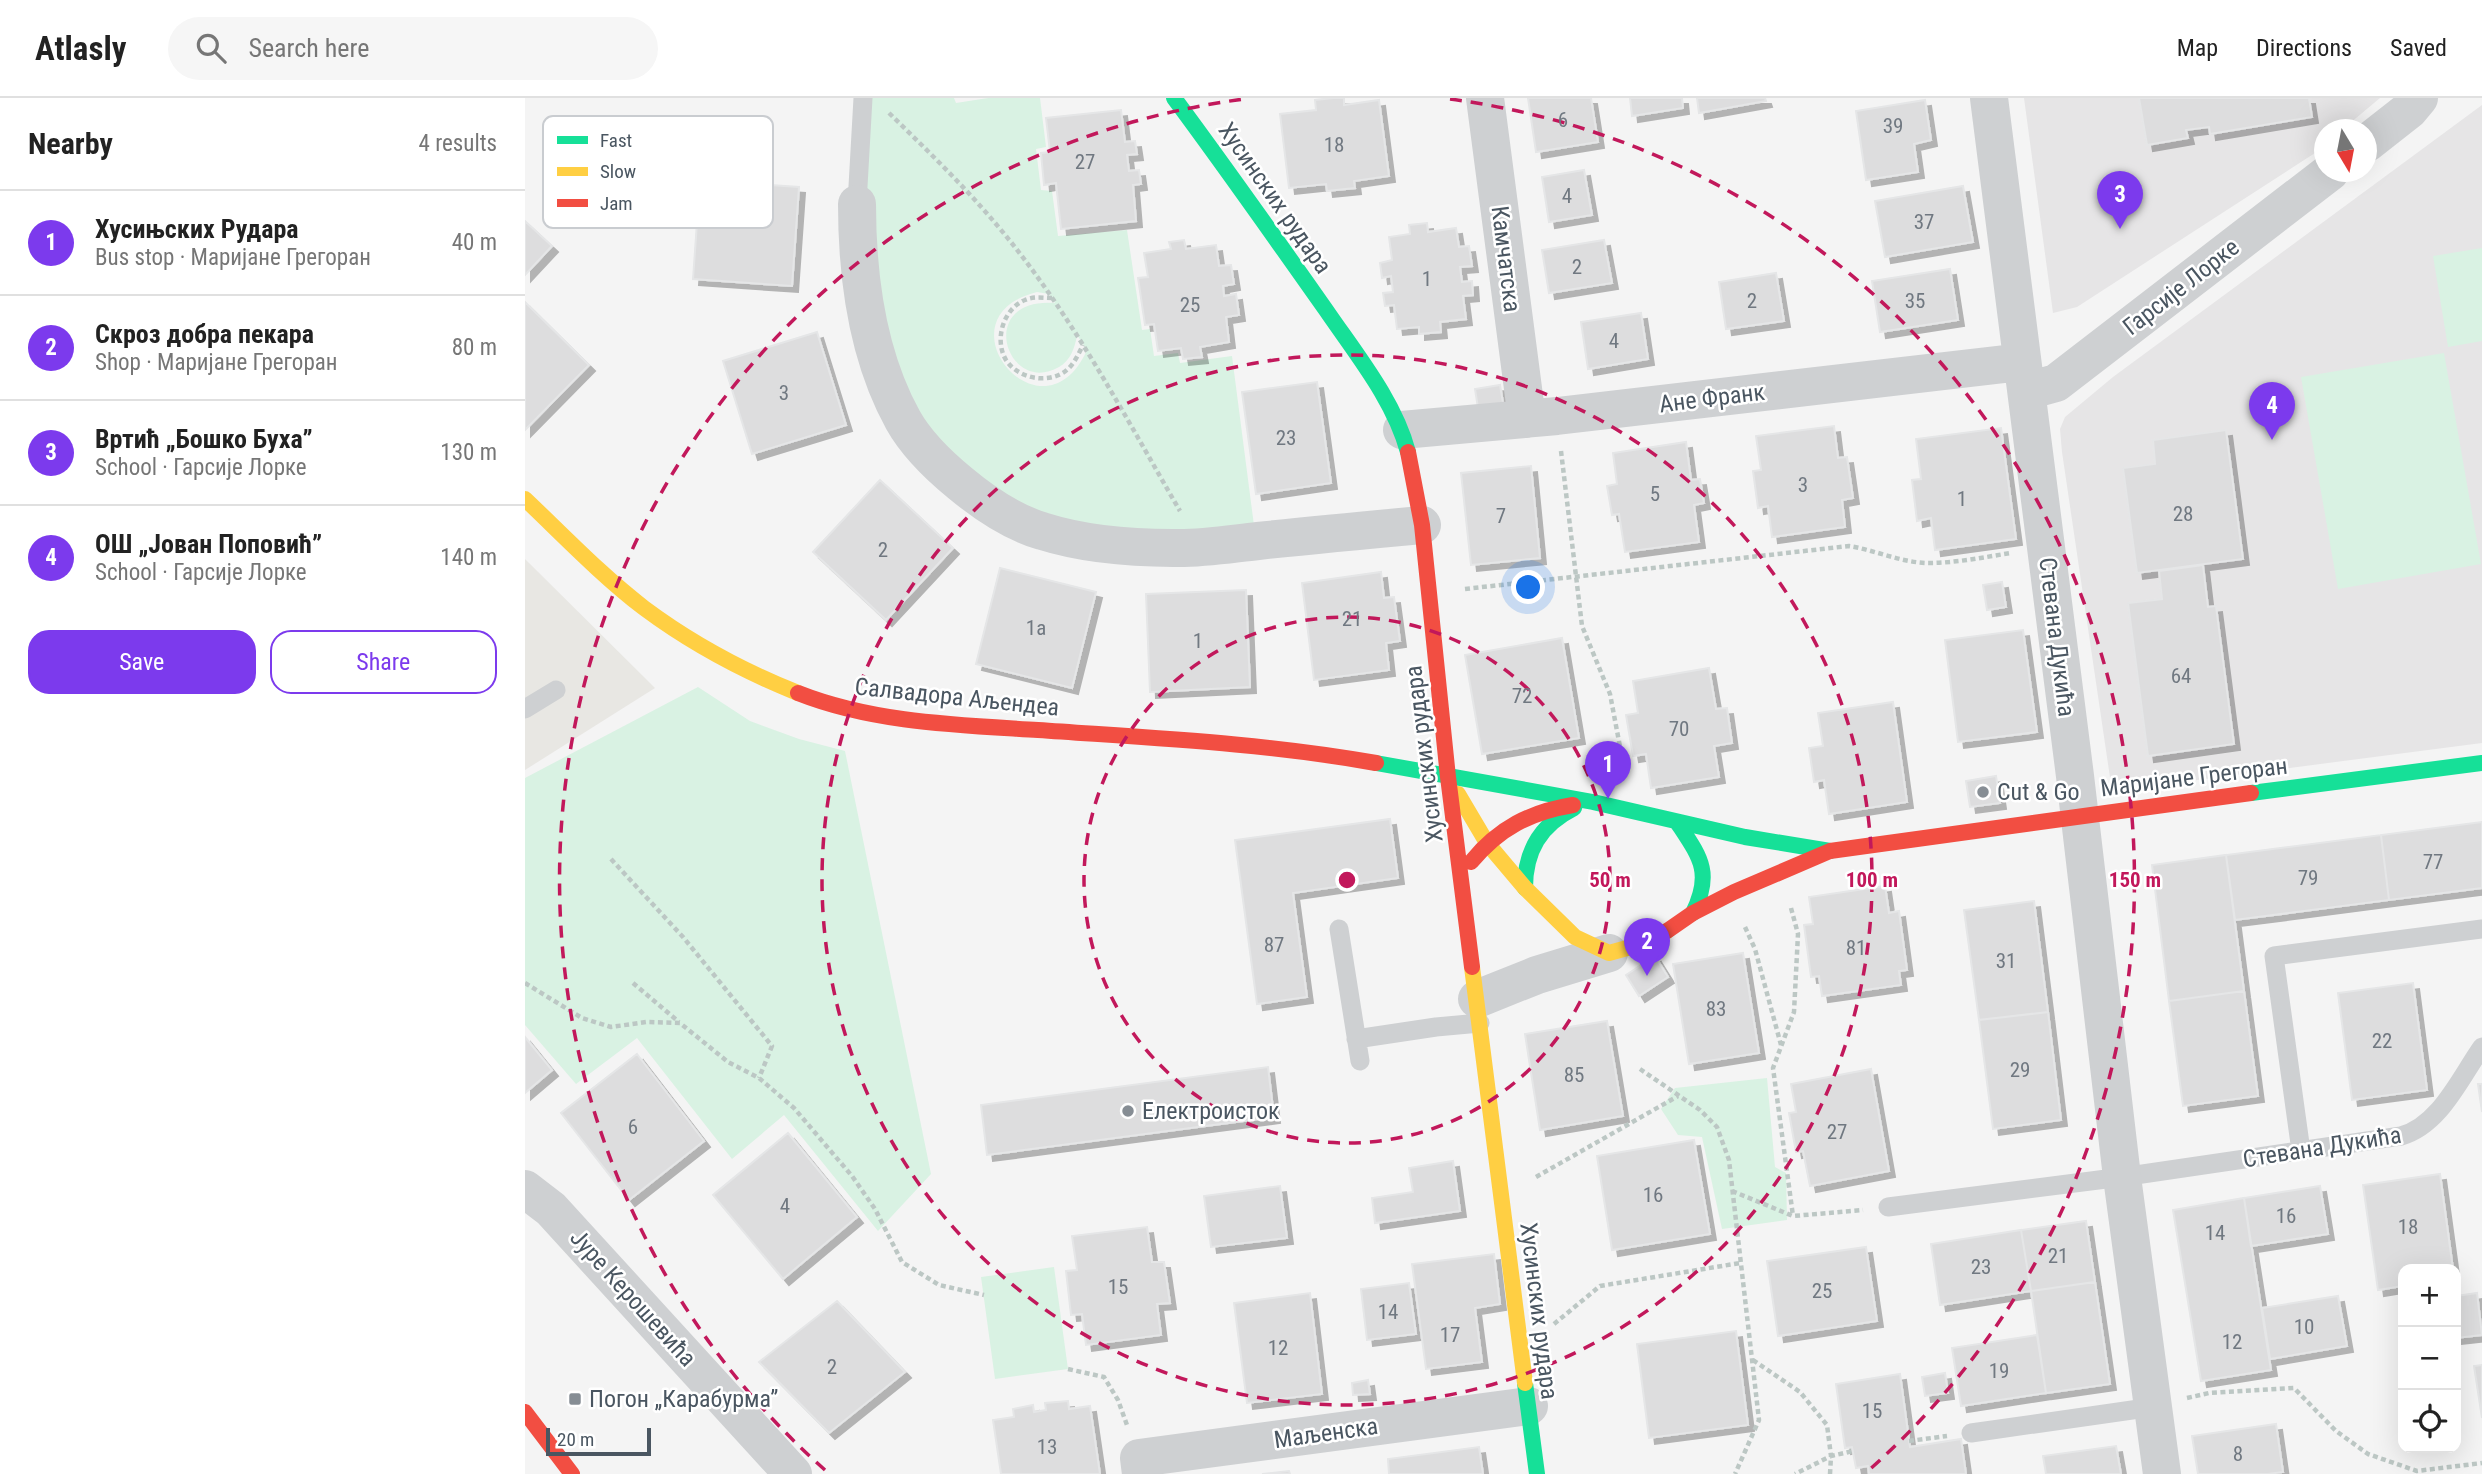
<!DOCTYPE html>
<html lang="en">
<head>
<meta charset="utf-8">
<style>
	body { margin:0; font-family:"Roboto Condensed",sans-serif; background:#f6f6f6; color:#222 }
	.controls { position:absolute; right:21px; bottom:21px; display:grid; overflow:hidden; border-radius:14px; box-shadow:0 7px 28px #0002 }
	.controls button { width:63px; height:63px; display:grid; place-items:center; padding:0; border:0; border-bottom:2px solid #e0e0e0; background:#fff; color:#222; font:35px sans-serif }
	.compass { position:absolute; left:1789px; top:21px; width:63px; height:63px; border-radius:50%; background:#fff; box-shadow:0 7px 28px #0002; rotate:170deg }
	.scale { position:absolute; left:21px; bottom:18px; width:105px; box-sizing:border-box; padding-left:7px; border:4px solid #4a5661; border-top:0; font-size:19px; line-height:24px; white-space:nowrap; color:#4a5661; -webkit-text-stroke:5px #fff; paint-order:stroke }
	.you { position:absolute; left:1004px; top:490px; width:24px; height:24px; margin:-18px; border:5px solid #fff; border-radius:50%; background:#1a73e8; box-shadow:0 0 0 10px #1a73e833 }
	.badge { display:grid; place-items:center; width:46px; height:46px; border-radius:50%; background:#7c3aed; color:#fff; font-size:23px; font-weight:700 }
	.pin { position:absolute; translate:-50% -58px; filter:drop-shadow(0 2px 4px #0008) }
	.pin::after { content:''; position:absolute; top:37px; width:24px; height:21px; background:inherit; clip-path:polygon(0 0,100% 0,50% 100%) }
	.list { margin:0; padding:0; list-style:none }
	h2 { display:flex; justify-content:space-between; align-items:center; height:91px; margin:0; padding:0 28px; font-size:30px }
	h2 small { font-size:23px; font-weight:400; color:#767676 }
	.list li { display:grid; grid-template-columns:46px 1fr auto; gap:21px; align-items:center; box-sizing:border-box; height:105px; padding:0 28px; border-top:2px solid #e0e0e0 }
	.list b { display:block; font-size:26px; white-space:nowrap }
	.list p { margin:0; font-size:23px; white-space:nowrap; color:#767676 }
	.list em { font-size:23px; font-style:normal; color:#767676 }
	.actions { display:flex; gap:14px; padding:21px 28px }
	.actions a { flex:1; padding:16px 0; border:2px solid #7c3aed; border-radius:21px; text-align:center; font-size:24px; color:#7c3aed }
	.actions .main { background:#7c3aed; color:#fff }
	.icon { flex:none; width:38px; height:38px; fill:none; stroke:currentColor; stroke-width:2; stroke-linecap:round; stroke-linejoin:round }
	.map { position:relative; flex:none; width:1957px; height:1376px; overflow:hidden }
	header { display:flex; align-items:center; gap:42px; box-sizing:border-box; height:98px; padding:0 35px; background:#fff; border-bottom:2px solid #e0e0e0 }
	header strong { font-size:33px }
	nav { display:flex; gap:38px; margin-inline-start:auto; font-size:24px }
	.search { width:490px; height:63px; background:#f6f6f6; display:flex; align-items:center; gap:18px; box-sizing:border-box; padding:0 24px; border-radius:38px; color:#767676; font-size:26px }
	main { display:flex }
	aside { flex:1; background:#fff }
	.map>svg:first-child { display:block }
	.commercial { fill:#e8e7e3 }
	.education { fill:#e6e5e6 }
	.green { fill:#d9f2e3; fill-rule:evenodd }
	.building { fill:#ddddde; stroke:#e5e6e7; stroke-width:2; filter:url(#shadow) }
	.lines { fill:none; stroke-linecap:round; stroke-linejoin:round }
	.path { stroke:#bcc7c4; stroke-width:4.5; stroke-dasharray:5 3.5; stroke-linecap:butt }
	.lane { stroke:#ced0d2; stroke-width:19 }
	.street { stroke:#ced0d2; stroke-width:38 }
	.fast { stroke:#16e098; stroke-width:16 }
	.slow { stroke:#ffcf43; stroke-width:16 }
	.jam { stroke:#f24e42; stroke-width:16 }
	.ring { fill:none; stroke:#c2185b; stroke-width:3.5; stroke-dasharray:12 9 }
	.poi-dot { fill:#868d94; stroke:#fff; stroke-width:2.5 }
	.labels { text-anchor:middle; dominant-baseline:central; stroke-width:5; stroke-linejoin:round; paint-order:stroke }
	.number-label { font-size:21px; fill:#707881 }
	.street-label { font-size:24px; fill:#4a5661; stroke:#fff }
	.poi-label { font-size:24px; fill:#4a5661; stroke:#fff; text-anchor:start }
	.key { fill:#fff; stroke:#c9ccd0; stroke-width:2 }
	.key-label { font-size:19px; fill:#4a5661 }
	.centre { fill:#c2185b; stroke:#fff; stroke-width:3.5 }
	.ring-label { font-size:21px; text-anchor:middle; font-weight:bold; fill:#c2185b; stroke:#fff; stroke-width:5; stroke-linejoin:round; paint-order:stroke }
</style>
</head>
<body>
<header>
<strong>Atlasly</strong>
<div class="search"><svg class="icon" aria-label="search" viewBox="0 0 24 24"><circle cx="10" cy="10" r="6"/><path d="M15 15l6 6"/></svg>Search here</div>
<nav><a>Map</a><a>Directions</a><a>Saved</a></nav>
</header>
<main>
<aside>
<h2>Nearby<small>4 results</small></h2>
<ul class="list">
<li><span class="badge">1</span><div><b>Хусињских Рудара</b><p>Bus stop · Маријане Грегоран</p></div><em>40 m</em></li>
<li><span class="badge">2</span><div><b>Скроз добра пекара</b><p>Shop · Маријане Грегоран</p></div><em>80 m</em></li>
<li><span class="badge">3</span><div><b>Вртић „Бошко Буха”</b><p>School · Гарсије Лорке</p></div><em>130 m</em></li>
<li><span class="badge">4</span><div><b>ОШ „Јован Поповић”</b><p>School · Гарсије Лорке</p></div><em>140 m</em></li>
</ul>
<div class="actions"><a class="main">Save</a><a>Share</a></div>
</aside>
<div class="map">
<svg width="1957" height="1376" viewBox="0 0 1957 1376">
	<defs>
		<filter id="shadow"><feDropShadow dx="6" dy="6" stdDeviation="0" flood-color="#0004"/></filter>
	</defs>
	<rect width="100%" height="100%" fill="#f4f4f4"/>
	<path class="commercial" d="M0,461l130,129 -130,82z"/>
	<path class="education" d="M1499,0h356l-37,31 -18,1 -1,15 -6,6 -241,156 -24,6z
		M1957,7v638l-370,48 -50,-339 -2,-23 5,-12 48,-40z"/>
	<path class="green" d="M338,0h91l2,5 32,-5h52l6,49 -10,2 5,41 11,1 6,45 69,-6 15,100 8,-1 4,27 24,-3 2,10 52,-7 24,185 -153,3 -158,-73 -80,-166zM512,194l12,2 6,9c-81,-6 -48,94 4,64 11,-6 16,-19 18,-32l10,15c-44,98 -153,-32 -50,-58z
		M1957,150v93l-34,6 -15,-91z
		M1919,255l37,211 -143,25 -37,-212z
		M173,589l52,34 49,18 46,12 86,423 -53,57 -94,-116 -52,44 -95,-121 -61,46 -51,-59v-247z
		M1242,980l8,89 11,6 1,47 -65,9 -20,-92 -24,-2 -17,-26 14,-21z
		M529,1169l14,102 -73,10 -14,-102z"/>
	<path class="building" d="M808,0h11v7l35,-5 10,76 -35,5 1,7 -28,3 -1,-7 -37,4 -9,-74 36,-4 -1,-10z
		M1003,0h63l7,44 -62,10z
		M1105,0h52l1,10 -51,8z
		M1172,0h68l1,3 -67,12z
		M1614,0h170l3,19 -102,17 -1,-7 -23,3 2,8 -41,7z
		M1400,2l6,40 -17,4 4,28 -52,8 -10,-69z
		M596,12l4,32 10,-1 2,13 -10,1 2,16 10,-1 2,14 -8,1 3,36 -75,8 -5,-46 -12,2 -3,-32 9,-1 -4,-34z
		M1059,72l8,45 -43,7 -7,-45z
		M175,82l99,7 -7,99 -99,-7z
		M1438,88l10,56 -88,15 -10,-56z
		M0,123l27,25 -27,29z
		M902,125l1,9 28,-4 3,19 10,-1 3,20 -12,1 2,15 10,-1 1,14 -10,1 3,23 -26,3 1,10 -22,2v-7l-22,2 -3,-24 -9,1 -2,-13 10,-1 -2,-16 -9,2 -2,-15 12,-3 -3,-23 21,-3 -1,-9z
		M659,142l2,9 30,-4 3,21 12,-1 3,19 -11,2 1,10 12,-2 3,21 -13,2 3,25 -29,5 2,10 -19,2 -2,-11 -23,3 -4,-27 -9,1 -7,-47 10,-1 -4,-24 27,-4 -2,-7z
		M1079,142l8,43 -63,10 -7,-43z
		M1425,171l8,51 -78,12 -8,-51z
		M1251,175l8,48 -58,8 -7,-47z
		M0,204l64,63 -64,65z
		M1116,215l7,46 -60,10 -7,-47z
		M292,234l29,93 -94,29 -29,-93z
		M792,284l14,101 -75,11 -14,-102z
		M975,287l3,18 -25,5 -3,-19z
		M1309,328l4,32 9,-1 6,41 -11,2 3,27 -73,10 -4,-31 -10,2 -5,-37 8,-1 -5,-34z
		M1476,330l15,111 -81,11 -4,-32 -14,3 -5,-41 9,-1 -5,-40z
		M1701,332l17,129 -106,14 -14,-105 32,-4 -2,-24z
		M1161,344l5,38 9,-1 4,24 -10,2 5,37 -74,10 -6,-38 -7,1 -5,-29 10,-2 -4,-31z
		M1006,368l9,92 -69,7 -10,-92z
		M355,382l73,68 -67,72 -73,-68z
		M1678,467l5,42 8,-1 18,138 -86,12 -20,-153 34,-4 -3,-28z
		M475,470l96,24 -24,96 -96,-24z
		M856,474l3,26 10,-1 6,44 -14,2 3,27 -75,10 -12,-97z
		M1477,484l4,25 -19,3 -4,-25z
		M721,492l4,97 -100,5 -4,-98z
		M1498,532l14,102 -79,10 -13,-102z
		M1037,540l17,100 -97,16 -17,-99z
		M1184,570l7,41 11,-1 5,35 -18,3 5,31 -68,11 -5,-34 -13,2 -7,-41 12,-2 -5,-32z
		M1368,604l14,100 -78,12 -5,-34 -10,2 -5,-34 14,-2 -5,-33z
		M1471,678l4,27 -30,4 -4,-26z
		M865,721l8,59 -105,15 14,104 -50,7 -22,-164z
		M1957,724v66l-93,12 -8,-65z
		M1856,737l8,65 -154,20 -9,-65z
		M1701,757l18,136 -75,10 -17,-136z
		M1360,788l4,27 10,-2 8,59 -8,1 2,14 -79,11 -3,-20 -8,1 -7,-52 9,-1 -4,-27z
		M1509,803l14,111 -69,8 -15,-110z
		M1218,855l16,100 -70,11 -16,-100z
		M1130,858l13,21 -29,19 -13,-21z
		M1888,885l14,107 -75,10 -14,-107z
		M1719,893l14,105 -75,10 -14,-105z
		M1523,914l13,108 -68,9 -14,-109z
		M1082,923l16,95 -83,14 -15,-96z
		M0,939l27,33 -27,23z
		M112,956l67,87 -75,59 -68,-87z
		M743,969l6,50 -287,38 -6,-50z
		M1346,971l18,102 -79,15 -7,-35 -7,1 -7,-39 7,-1 -5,-28z
		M1953,986h4v28z
		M263,1035l69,84 -74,62 -70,-84z
		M1169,1042l16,94 -98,16 -15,-94z
		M928,1063l7,50 -85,12 -3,-25 41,-6 -4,-24z
		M1915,1076l13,95h-50v17l-25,4 -15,-105z
		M755,1088l7,52 -76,9 -7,-51z
		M1795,1088l8,48 -77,12 -7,-48z
		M1719,1100l27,172 -70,11 -28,-171z
		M1561,1123l9,61 -64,9 -10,-61z
		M622,1129l5,35h12l6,41 -13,1 4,31 -75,10 -4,-31 -11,1 -5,-44 11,-1 -5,-34z
		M1496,1132l10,61 -91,14 -9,-61z
		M1341,1149l11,74 -99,15 -11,-75z
		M969,1156l6,50 -25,4 7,54 -56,7 -14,-105z
		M1570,1184l15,102 -64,9 -15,-102z
		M884,1185l7,51 -49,6 -6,-51z
		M785,1195l12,101 -75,9 -13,-100z
		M1952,1195l5,42 -26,3v-42z
		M1813,1198l9,50 -77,13 -8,-51z
		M312,1203l68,71 -76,61 -70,-71z
		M1211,1233l12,94 -99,13 -12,-94z
		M1512,1237l9,58 -85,13 -9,-58z
		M1957,1267v53l-8,-52z
		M1420,1275l3,20 -23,3 -3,-19z
		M1375,1276l10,73 51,-8 5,35h-97l-1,-8 -12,2 -4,-21 -7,1 -9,-64z
		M843,1282l2,14 -17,1 -1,-12z
		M543,1303l1,8 21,-3 10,68h-99l-8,-54 21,-3 -1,-8 20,-4 1,7 12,-2 -1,-7z
		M1751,1326l7,48 -15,2h-70l-6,-38z
		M1591,1348l5,28h-75l-3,-18z
		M954,1349l4,27h-94l-1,-15z
		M764,1373l1,3h-28z"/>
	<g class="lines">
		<path class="path" d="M364,15c37,36 74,72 107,111 74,87 127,189 184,287
			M527,200c-9,0 -18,-2 -27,2 -22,9 -31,40 -19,60 13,20 46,25 63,8 6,-6 10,-15 14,-23
			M1036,353l21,175 28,68 15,79
			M940,491l384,-43c26,4 53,17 80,17 27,0 56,-6 82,-10
			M86,761l72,78 89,109 -13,32
			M1266,810l7,26 -4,78 -21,56 20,148
			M1220,829l10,22 26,96
			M0,885l57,35 29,9 35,-5 34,1 48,39 31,16 35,30 58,68 23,33 27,53 37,23 45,10
			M108,885l46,39
			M1115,971l60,41 17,17 12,33 30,260 -24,54
			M1011,1079l142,-81
			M1207,1093l61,25 70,-6
			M1029,1226l46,-38 140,-23
			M1228,1262l47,32 27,33 4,31 -36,18
			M543,1271l36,8 14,23 9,25
			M1662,1300l22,-5 85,-5 42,43 32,23 49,17 65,-8
			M1384,1343l38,-5
			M1305,1376l1,-18 22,-5"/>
		<path class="lane" d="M332,106l6,-106
			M0,611l31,-19
			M814,831l21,132
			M831,941l80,-12 44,-4
			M1776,1053l-27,-195 208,-27
			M1363,1109l234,-30 279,-41c39,-11 59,-58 81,-89
			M1446,1335l182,-26"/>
		<path class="street" d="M960,0l42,321
			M1464,0l86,678 47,401 40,297
			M1842,45l42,-33 10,-12
			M332,106c0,72 10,151 46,216 14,25 35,45 57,63 24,20 51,39 82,48 41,13 88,17 131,17 28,1 57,-4 85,-7 55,-6 109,-11 164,-16
			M1502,293l29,-8 274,-211
			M877,332l155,-14 465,-54
			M952,901l60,-24 72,-22
			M0,1091l26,20 242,265
			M616,1376l-2,-16 390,-52"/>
		<path class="fast" d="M649,0c52,70 102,141 152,212 30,44 68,90 82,142
			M851,665l217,39 152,35 85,14
			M1726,695l231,-30
			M1152,724c23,35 36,50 16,91
			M1000,790c0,-37 15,-63 49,-80
			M1000,1285l12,91"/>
		<path class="slow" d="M0,401c39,37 76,76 119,109 47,35 99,63 154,85
			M933,696l29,49 38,45 50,49 34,16 29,-8 29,-14
			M947,869l53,416"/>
		<path class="jam" d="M883,354l14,73 26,252 24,190
			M273,595c76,30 160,32 240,37 113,8 226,13 338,33
			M946,764c28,-34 59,-50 102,-57
			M1142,833l26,-18 41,-21 96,-41 421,-58
			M0,1314l47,62"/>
	</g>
	<g class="ring">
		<circle cx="822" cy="782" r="263"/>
		<circle cx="822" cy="782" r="525"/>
		<path d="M300 1372A788 788 0 0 1 719 1M925 1A788 788 0 0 1 1344 1372"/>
	</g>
	<g class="poi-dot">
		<circle cx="1458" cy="694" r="7"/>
		<circle cx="603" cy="1013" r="7"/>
		<rect x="43" y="1294" width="14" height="14" rx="3.5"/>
	</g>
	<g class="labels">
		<g class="number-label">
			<text x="1038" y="22">6</text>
			<text x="1368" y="28">39</text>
			<text x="809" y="47">18</text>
			<text x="560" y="64">27</text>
			<text x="1042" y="98">4</text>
			<text x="1399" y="124">37</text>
			<text x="1052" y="169">2</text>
			<text x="902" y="181">1</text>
			<text x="1227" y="203">2</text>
			<text x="1390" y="203">35</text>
			<text x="665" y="207">25</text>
			<text x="1089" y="243">4</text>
			<text x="259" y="295">3</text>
			<text x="761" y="340">23</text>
			<text x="1278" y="387">3</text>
			<text x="1130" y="396">5</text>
			<text x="1437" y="401">1</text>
			<text x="1658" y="416">28</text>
			<text x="976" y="418">7</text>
			<text x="358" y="452">2</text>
			<text x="827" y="521">21</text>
			<text x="511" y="530">1a</text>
			<text x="673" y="543">1</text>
			<text x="1656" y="578">64</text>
			<text x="997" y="598">72</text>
			<text x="1154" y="631">70</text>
			<text x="1908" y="764">77</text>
			<text x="1783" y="780">79</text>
			<text x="749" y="847">87</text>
			<text x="1331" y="850">81</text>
			<text x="1481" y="863">31</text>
			<text x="1191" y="911">83</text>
			<text x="1857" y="943">22</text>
			<text x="1495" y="972">29</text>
			<text x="1049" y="977">85</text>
			<text x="108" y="1029">6</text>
			<text x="1312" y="1034">27</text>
			<text x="1128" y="1097">16</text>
			<text x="260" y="1108">4</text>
			<text x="1761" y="1118">16</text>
			<text x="1883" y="1129">18</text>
			<text x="1690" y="1135">14</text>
			<text x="1533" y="1158">21</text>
			<text x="1456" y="1169">23</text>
			<text x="593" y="1189">15</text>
			<text x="1297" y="1193">25</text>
			<text x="863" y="1214">14</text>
			<text x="1779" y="1229">10</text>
			<text x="925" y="1237">17</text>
			<text x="1707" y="1244">12</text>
			<text x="753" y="1250">12</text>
			<text x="307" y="1269">2</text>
			<text x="1474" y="1273">19</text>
			<text x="1347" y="1313">15</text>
			<text x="522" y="1349">13</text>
			<text x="1713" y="1356">8</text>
		</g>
		<g class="street-label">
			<text transform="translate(750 100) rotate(55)">Хусинских рудара</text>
			<text transform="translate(981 161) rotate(83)">Камчатска</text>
			<text transform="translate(1656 189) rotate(-38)">Гарсије Лорке</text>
			<text transform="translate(1187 300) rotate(-7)">Ане Франк</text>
			<text transform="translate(1532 539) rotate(83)">Стевана Дукића</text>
			<text transform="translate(432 599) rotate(6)">Салвадора Аљендеа</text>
			<text transform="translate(899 656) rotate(-97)">Хусинских рудара</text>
			<text transform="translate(1669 679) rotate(-7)">Маријане Грегоран</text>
			<text transform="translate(1797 1049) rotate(-9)">Стевана Дукића</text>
			<text transform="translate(108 1200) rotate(48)">Јуре Керошевића</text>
			<text transform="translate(1014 1213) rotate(83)">Хусинских рудара</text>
			<text transform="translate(801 1335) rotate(-8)">Маљенска</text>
		</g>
		<g class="poi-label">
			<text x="1472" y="694">Cut &amp; Go</text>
			<text x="617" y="1013">Електроисток</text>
			<text x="64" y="1301">Погон „Карабурма”</text>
		</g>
	</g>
	<rect x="18" y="18" width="230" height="112" rx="10" class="key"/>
	<rect x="32" y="38" width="31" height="8" fill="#16e098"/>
	<rect x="32" y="69" width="31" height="9" fill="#ffcf43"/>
	<rect x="32" y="101" width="31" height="8" fill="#f24e42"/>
	<g class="key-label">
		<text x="75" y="49">Fast</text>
		<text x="75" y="80">Slow</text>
		<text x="75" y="112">Jam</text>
	</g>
	<circle cx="822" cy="782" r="10" class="centre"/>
	<g class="ring-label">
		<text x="1085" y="789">50 m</text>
		<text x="1347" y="789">100 m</text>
		<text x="1610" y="789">150 m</text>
	</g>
</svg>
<div class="controls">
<button>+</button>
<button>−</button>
<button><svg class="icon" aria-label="locate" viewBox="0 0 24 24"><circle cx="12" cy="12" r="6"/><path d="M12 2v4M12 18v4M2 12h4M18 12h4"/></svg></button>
</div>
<svg class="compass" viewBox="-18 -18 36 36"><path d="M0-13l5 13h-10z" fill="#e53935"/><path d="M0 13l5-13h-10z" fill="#767676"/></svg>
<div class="scale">20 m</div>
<div class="you"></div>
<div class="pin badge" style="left:1083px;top:701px">1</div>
<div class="pin badge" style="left:1122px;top:878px">2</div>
<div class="pin badge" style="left:1595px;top:131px">3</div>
<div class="pin badge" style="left:1747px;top:342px">4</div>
</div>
</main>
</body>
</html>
